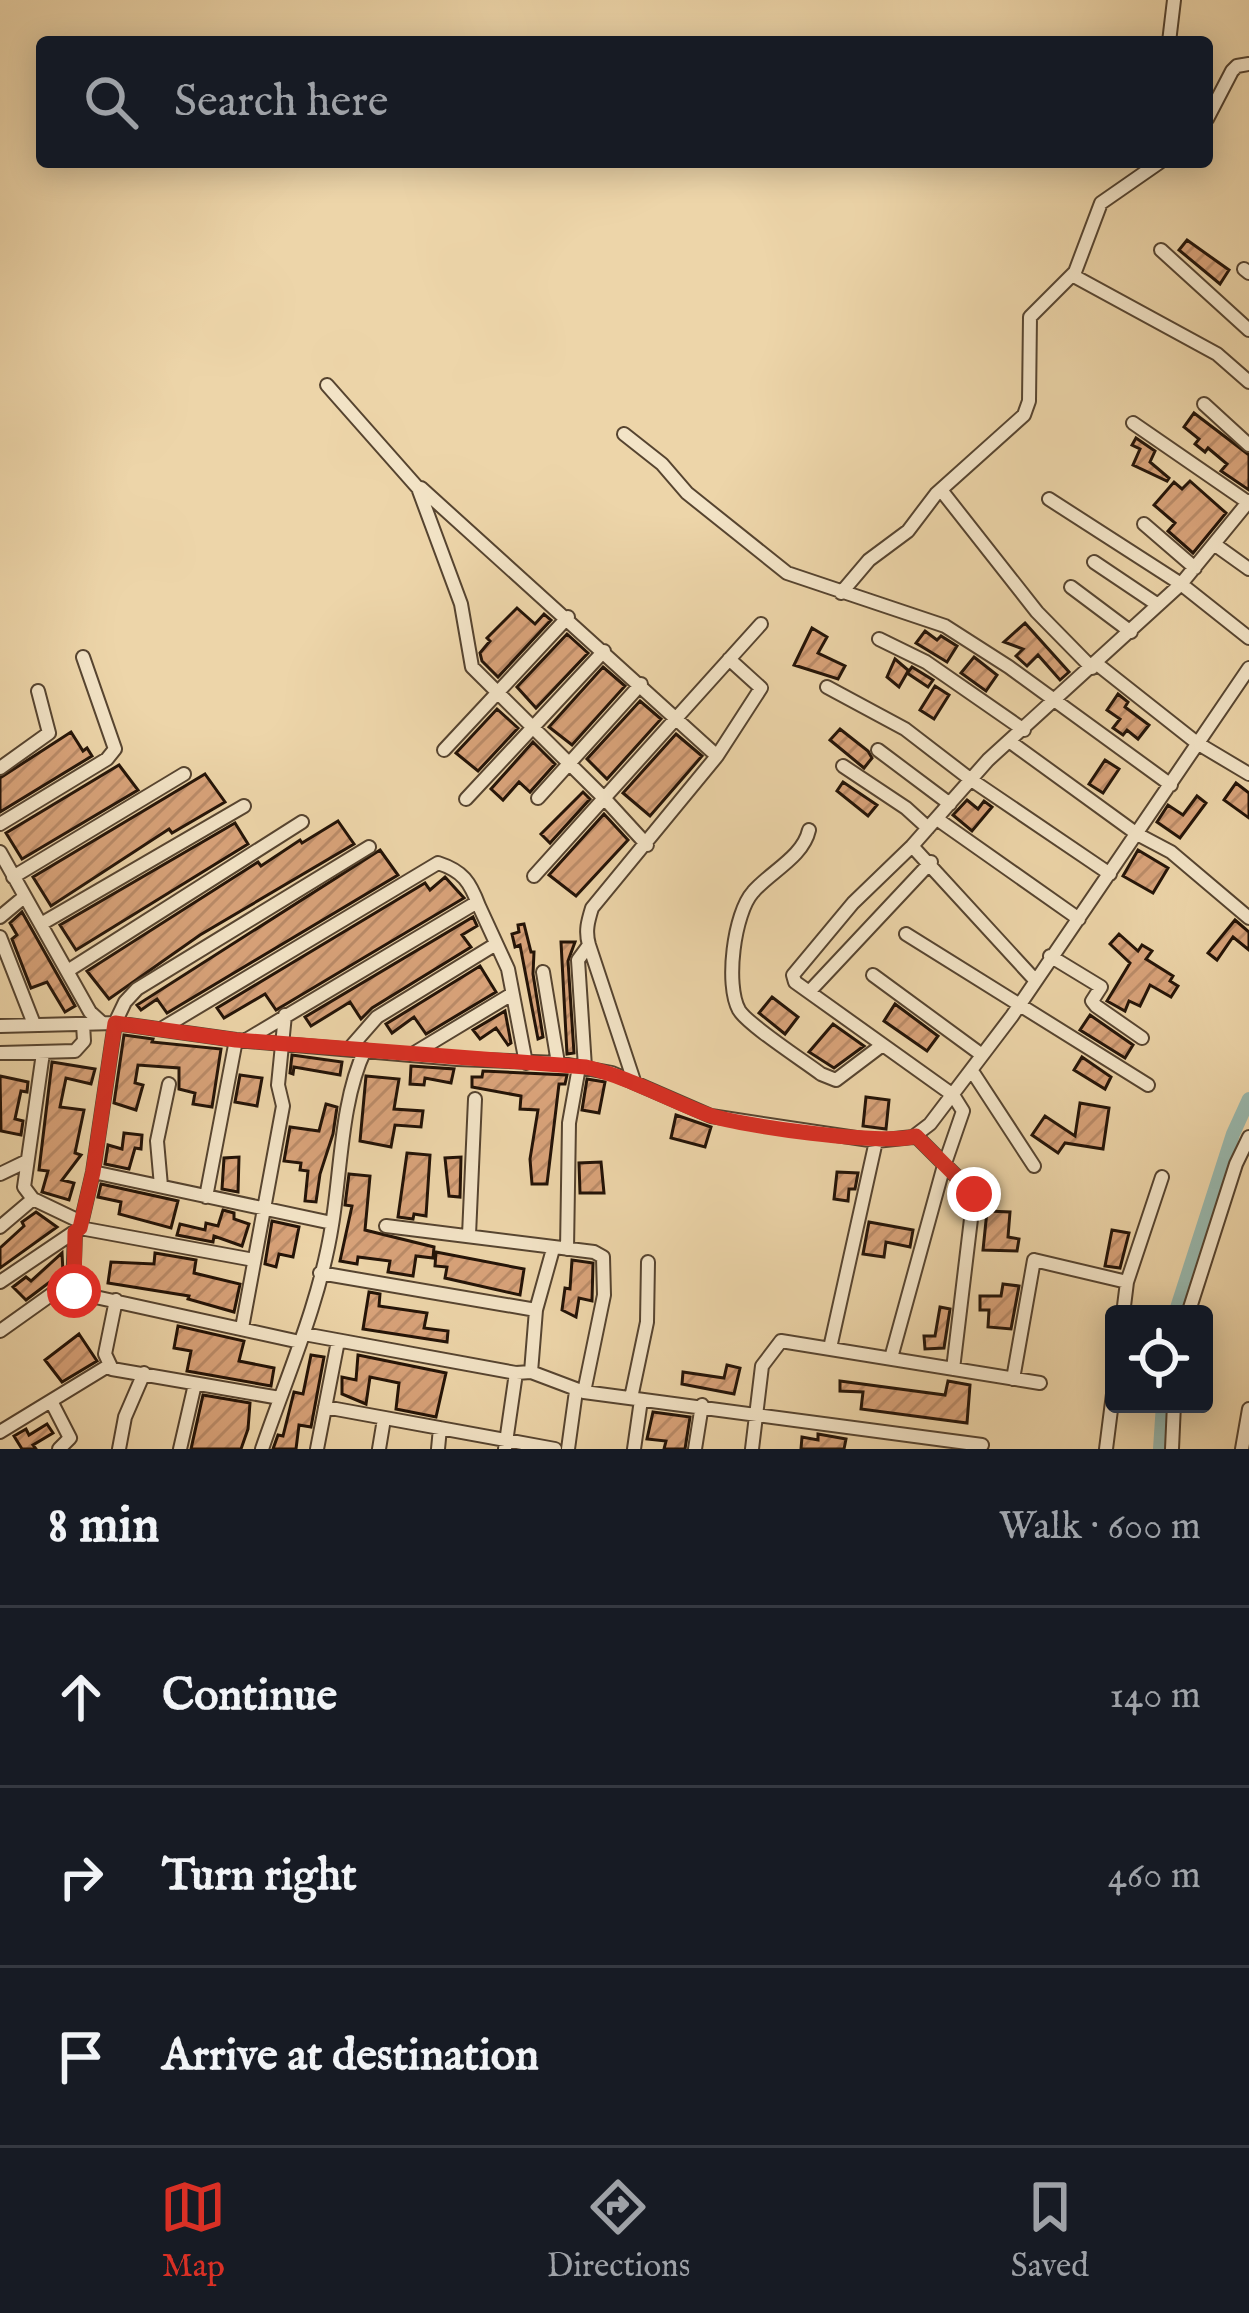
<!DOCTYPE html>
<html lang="en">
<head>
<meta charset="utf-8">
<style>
	body { margin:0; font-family:"IM FELL English",serif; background:#20242c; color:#f1f3f6 }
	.controls { position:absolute; right:36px; bottom:36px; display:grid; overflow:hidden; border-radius:12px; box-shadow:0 6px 30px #0003 }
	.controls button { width:108px; height:108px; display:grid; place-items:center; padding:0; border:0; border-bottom:3px solid #363941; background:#171b24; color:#f1f3f6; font:60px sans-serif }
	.stop { position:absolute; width:36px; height:36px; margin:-27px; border:9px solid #d93025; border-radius:50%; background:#fff }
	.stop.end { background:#d93025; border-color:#fff; box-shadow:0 3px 12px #0008 }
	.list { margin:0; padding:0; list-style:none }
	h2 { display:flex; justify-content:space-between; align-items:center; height:156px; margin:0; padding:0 48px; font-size:51px }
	h2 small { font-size:39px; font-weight:400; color:#9ea1a6 }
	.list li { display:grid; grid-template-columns:78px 1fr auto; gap:36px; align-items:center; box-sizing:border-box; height:180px; padding:0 48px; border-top:3px solid #363941 }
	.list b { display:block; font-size:45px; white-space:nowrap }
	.list em { font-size:39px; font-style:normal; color:#9ea1a6 }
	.icon { flex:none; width:66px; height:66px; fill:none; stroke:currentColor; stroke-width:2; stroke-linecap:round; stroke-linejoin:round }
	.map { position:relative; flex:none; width:1249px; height:1449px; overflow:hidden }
	.search { position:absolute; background:#171b24; box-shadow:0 6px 30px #0003; left:36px; right:36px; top:36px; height:132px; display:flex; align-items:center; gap:30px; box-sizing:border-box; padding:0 42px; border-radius:12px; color:#9ea1a6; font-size:45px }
	.sheet { height:696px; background:#171b24 }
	nav { display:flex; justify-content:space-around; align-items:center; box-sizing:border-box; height:168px; border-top:3px solid #363941; background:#171b24; font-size:33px; color:#9ea1a6 }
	nav a { display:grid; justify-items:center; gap:6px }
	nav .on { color:#d93025 }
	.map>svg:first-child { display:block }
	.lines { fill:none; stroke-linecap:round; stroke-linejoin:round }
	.canal { stroke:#99b8ad; stroke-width:14 }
	.building { fill:url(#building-hatch); stroke:#231307; stroke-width:3 }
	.minor-casing { stroke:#564430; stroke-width:16 }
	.minor { stroke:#f3e4c7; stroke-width:12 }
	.route { stroke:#d93025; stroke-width:15 }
</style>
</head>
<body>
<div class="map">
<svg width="1249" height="1449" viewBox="0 0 1249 1449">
	<defs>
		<pattern id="building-hatch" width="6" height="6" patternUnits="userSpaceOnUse" patternTransform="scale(3)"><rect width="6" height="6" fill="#d9a37a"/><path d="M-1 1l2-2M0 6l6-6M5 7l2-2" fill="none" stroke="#ba8b68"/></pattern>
	</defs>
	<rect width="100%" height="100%" fill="#edd5a9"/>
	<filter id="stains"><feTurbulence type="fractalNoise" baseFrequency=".00167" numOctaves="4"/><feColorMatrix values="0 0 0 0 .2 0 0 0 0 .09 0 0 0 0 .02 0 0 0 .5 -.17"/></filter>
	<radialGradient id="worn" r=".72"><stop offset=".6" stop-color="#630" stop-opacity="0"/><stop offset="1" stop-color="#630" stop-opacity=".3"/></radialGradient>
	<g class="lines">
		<path class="canal" d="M1175,1314l58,-180 16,-35
			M1160,1449l3,-45"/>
	</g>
	<path class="building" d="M1187,240l42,30 -9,14 -41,-34z
		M1194,413l55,42v35l-28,-19 6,-7 -19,-16 -3,4 -10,-8 4,-5 -15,-12z
		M1136,438l19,13 -5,11 19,16 -2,3 -34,-16 7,-16 -8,-4z
		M1190,481l36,32 -33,40 -25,-22 7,-8 -21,-18 20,-23 8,7z
		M517,608l18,16 9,-10 7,6 -53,57 -16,-16 -2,-8 10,-12 -3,-3z
		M1025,623l44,49 -9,8 -22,-25 -11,11 -11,-10 7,-7 -19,-7z
		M812,628l15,9 -9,16 27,13 -7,13 -44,-14z
		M925,631l12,9 4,-4 16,10 -10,16 -31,-19z
		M567,634l21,19 -52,55 -19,-21z
		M974,657l23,18 -11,16 -25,-18z
		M895,659l14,12 3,-4 21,13 -5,7 -21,-14 -8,14 -12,-10z
		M603,667l22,19 -53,59 -23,-18z
		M935,686l14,9 -15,24 -14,-9z
		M1118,694l10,8 -3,5 24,18 -11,14 -11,-9 -4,5 -10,-7 7,-9 -13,-9z
		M640,701l21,18 -54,60 -20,-20z
		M497,709l21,19 -40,43 -22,-18z
		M840,729l28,22 4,7 -8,10 -34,-28z
		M71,732l12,19 4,-3 5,8 -92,56v-34z
		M676,734l26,22 -52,60 -27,-23z
		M533,742l22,22 -25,28 -11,-10 -16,18 -12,-11z
		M1105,760l14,9 -16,24 -14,-9z
		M119,765l19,25 -116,69 -16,-26z
		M205,774l20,28 -53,31 -3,-4 -118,77 -18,-29z
		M843,782l34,23 -9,11 -31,-25z
		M1236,783l13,10v25l-25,-18z
		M583,792l7,7 -40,44 -9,-9z
		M1197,796l9,7 -26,35 -23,-16 11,-17 15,10z
		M967,800l11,9 6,-8 8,6 -20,24 -19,-16z
		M604,814l24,26 -52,56 -27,-21z
		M338,821l16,23 -154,91 -91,64 -22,-28 171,-109 3,4 39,-26 2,3z
		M235,823l13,21 -172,106 -16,-25z
		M380,850l18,25 -231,138 -10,-14 -16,11 -4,-5z
		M1138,850l30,18 -15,25 -30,-17z
		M445,877l19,21 -188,112 -11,-16 -41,24 -7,-10 208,-125 5,7z
		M22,912l53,94 -10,6 -18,-30 -16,6 -19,-49 5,-4 -7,-12z
		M473,917l4,9 -15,9 9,12 -99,61 -11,11 -11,-17 -39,24 -6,-9z
		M1235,920l14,12v18l-16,-13 -16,23 -9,-7z
		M524,924l7,28h3l-1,22 10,63 -5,2 -18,-94 -5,2 -3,-13 7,-2 -1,-7z
		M1119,934l19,17 4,-6 10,6 -6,8 27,17 -3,5 8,5 -7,11 -21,-12 -10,21 -11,-5 -4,10 -18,-10 23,-38 -20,-19z
		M561,942h14l-7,19 6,92 -7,1z
		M480,966l16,26 -70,42 -12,-17 -22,16 -6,-9z
		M772,997l26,20 -13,17 -26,-21z
		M895,1004l43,32 -11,15 -43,-30z
		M505,1011l6,32 -3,2 -12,-17 -16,11 -7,-9z
		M1090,1015l43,30 -8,13 -45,-28z
		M833,1024l31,22 -30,22 -25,-16z
		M124,1035l29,4 -1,3 69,7 -9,58 -19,-3 2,-11 -16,-4v-21l-41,-3 -3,18 8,2 -7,25 -22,-7z
		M292,1055l50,7 -2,13 -46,-8 -1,7 -3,-1z
		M1082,1057l29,20 -6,12 -31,-19z
		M52,1062l43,7 -4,15 -25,-6 -6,29 24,3 -9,43 6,2 -19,25 12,3 -5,17 -27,-8 6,-21 -9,-1z
		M411,1066l43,3 -3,14 -26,-5 -1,7 -14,-1z
		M483,1071l84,4 -2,9h-6l-12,100h-15l-2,-25 8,-49 -18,-1 1,-13 -49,-9v-10h10z
		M240,1075l22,3 -5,28 -22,-4z
		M0,1076l28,6 -1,10 -6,-1 -6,28 8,2 -2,14 -20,-4z
		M366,1076l33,3 -5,30 29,2 -2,16 -26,-2 -4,22 -31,-6z
		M587,1079l18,3 -6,31 -17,-3z
		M866,1097l23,3 -3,29 -23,-3z
		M1080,1103l29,5 -6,41 -38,-6 -7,10 -26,-18 13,-19 30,20z
		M326,1104l11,3 -4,27 -13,40 -4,28 -11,-1 3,-30 -8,-1 1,-7 -17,-2 6,-34 29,4z
		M676,1115l35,12 -6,20 -34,-9z
		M124,1133l18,2 -1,14 -6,-1 -6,21 -24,-5 3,-19 14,4z
		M407,1153l23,2 -4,61 -12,-2 -1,5 -15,-2z
		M239,1157l-1,35 -16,-3 2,-31z
		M461,1157l-1,40 -11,-1 -4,-38z
		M601,1162l3,31h-24l-1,-30z
		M837,1172l21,1 -3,16h-6l-1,12 -14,-2z
		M349,1174l21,2 -5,54 69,17 -1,11 -17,-2 -3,20 -25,-4 2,-11 -32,-4 -1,7 -17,-3 12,-55 -7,-1z
		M101,1184l77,17 -7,27 -52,-14 2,-12 -23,-5z
		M223,1210l11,3v6l15,5 -7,22 -28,-10 -1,6 -36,-7 3,-11 25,6 1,-7 12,3z
		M987,1211l23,1 -2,25 11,2 -2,12 -34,-1z
		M36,1212l21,15 -57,41v-20l24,-22 -2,-4z
		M272,1221l27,6 -6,30 -14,-3 -3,13 -11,-3z
		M869,1222l44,8 -3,17 -24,-5 -2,15 -21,-3z
		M1112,1230l17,3 -9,35 -15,-2z
		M436,1252l88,17 -4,26 -75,-17 2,-11 -12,-1z
		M62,1253l1,19 -37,28 -13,-13 13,-10 5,4z
		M155,1253l41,7 -2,13 46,11 -6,28 -46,-13 1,-3 -81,-13 3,-21 43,2z
		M572,1260l21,3 -1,38 -13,-3 -3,19 -14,-7 3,-22 5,1z
		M1003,1284l16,2 -8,43 -23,-2 1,-17h-9v-14h21z
		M369,1292l11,2 -1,12 48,7 -3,15 24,3 -1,11 -84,-13z
		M940,1307l10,2 -6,39 -19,1 -1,-13h11z
		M178,1326l66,15 -5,20 35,7 -3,18 -84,-15 4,-20 -17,-3z
		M79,1334l18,27 -35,21 -17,-22z
		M311,1355l13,2 -13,70 -12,-2 -3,24h-23l5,-14 5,1 11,-44 9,2z
		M358,1355l88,18 -10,44 -40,-8 3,-26 -29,-6 -4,27 -24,-10v-17l14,3z
		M727,1365l13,3 -6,26 -52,-10 1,-12 41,6z
		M840,1381l105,14 3,-14 22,4 -3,38 -106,-14 2,-17 -23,-1z
		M203,1395l47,8 -2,26 -7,20h-50z
		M653,1412l37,5 -5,32h-21l2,-8 -19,-2z
		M47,1424l6,9 -20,12 3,4h-14l-8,-13 12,-7 3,6z
		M818,1434l28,5 -2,10h-43l1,-12 16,3z"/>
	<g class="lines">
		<defs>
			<path id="minor" d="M1169,42l5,-42
				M1207,119l25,-48 5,-5 12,-2
				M1161,250l88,80
				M1244,269l5,4
				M1072,275l145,79 32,28
				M327,385l91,103 43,116 11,63 132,131 43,47
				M1204,404l45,41
				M1133,423l116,80
				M624,434l38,30 25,29 100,80 158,53 64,41 162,118
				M421,488l296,268
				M941,490l96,122 55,56
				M1049,499l132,85 68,54
				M1144,524l51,44
				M1214,544l35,25
				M1094,562l64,43
				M1071,587l60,45
				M841,593l28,-33 39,-29 28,-37 88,-79 5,-14 1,-84 45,-45 26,-69 59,-41
				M879,639l47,23 98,68
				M1097,664l100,79 52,31
				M827,687l78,42 65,50 140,95
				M1009,741l128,93 34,18 78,66
				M444,750l124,-133
				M878,750l72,54
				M843,766l63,42 22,20
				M0,768l49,-35 -11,-42
				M538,798l103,-114
				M466,799l138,-148
				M937,819l142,100
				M0,824l107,-65 8,-10 -32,-92
				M809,830c-6,27 -39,42 -56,62 -19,21 -28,93 -14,118 9,15 65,51 82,64l15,6 45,-34
				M912,846l123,134
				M0,852l90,160 11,10
				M534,876l227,-252
				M13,877l171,-103
				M0,917l24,-20
				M41,924l203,-118
				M906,934l242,151
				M0,937l34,87
				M1050,956l51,31 -9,14 4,5 46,32
				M69,970l233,-148
				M543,972l15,91
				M873,975l109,80
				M809,992l122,-130
				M0,1026l115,-3 121,17 221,19 101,4 54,10 99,43 165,25 37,-4 17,-13 82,-108 237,-348
				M161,1029l277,-166c25,8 32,19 41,43
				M246,1040l228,-136 5,2 29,63 18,94
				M349,1049l28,-32 119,-73
				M0,1053l75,-2 9,-10 -1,-17
				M43,1053l-19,134 9,12 46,22
				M411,1055l101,-61
				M585,1067l-7,-107 11,-15
				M972,1071l62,95
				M634,1081l-45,-136c-4,-14 -1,-24 3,-37l125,-152 44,-68 -32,-29
				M916,1136l58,58 -21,175
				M93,1172l239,51
				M0,1174l25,-12
				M161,1186l-4,-45 12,-57
				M206,1197l30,-157
				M386,1226l208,26 9,5 1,38 -20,97
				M0,1227l33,-28
				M80,1228l174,32
				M469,1235l6,-136
				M567,1249l2,-126 10,-56
				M320,1273l216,37
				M0,1282l80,-54 13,-56 22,-149 10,-21 12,-13 232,-142
				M73,1291l2,-59
				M116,1300l-11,54 7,15 168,29
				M1123,1314l4,-32 35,-105
				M1188,1314l48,-150 13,-27
				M242,1328l41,-222 -5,-21 7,-70
				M0,1331l59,-42 241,53
				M304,1334l212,39 15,-1 53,20 398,53
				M830,1348l46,-207
				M891,1358l52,-189 20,-58 -10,-16 -158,-113 -2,-7 60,-72 59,-57 76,-86 193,-176 68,-83
				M531,1372l5,-62 17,-61
				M1013,1379l21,-119 93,22
				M631,1398l16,-76 1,-60
				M51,1401l19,37 -11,11
				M325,1407l230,42
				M0,1432l108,-66
				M119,1449l6,-32 19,-44
				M180,1449l15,-65
				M262,1449c25,-73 58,-147 70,-224 9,-54 9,-125 33,-175
				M317,1449l21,-108
				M379,1449l5,-30
				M438,1449l2,-21
				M505,1449l11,-76
				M568,1449l8,-58
				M634,1449l7,-49
				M695,1449l7,-44
				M752,1449l10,-83 19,-25 259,42
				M1106,1449l8,-63
				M1172,1449l2,-45
				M1242,1449l7,-40"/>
		</defs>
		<use href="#minor" class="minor-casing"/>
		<use href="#minor" class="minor"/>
	</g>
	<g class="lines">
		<path class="route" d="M74,1291l1,-59 5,-4 13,-56 22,-149 121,17 350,27c42,10 79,31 120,47 32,12 179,32 210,22l58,58"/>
	</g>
	<rect width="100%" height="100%" filter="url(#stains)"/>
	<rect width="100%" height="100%" fill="url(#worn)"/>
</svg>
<div class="controls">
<button><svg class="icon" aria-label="locate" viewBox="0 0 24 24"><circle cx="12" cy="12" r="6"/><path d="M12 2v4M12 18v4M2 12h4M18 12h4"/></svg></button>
</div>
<div class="stop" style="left:74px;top:1291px"></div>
<div class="stop end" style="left:974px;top:1194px"></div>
<div class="search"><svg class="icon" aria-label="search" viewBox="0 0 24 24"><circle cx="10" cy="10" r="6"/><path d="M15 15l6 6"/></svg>Search here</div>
</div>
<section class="sheet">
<h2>8 min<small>Walk · 600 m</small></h2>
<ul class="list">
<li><svg class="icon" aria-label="ahead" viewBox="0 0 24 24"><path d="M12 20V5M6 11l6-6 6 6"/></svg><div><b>Continue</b></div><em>140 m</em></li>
<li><svg class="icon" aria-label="right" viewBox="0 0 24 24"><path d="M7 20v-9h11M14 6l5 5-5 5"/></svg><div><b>Turn right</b></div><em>460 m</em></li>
<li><svg class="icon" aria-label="arrive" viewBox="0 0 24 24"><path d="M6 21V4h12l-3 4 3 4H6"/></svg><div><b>Arrive at destination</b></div></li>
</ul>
</section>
<nav>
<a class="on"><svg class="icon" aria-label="map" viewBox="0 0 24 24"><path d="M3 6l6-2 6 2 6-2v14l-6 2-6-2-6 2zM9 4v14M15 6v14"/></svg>Map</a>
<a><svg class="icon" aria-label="directions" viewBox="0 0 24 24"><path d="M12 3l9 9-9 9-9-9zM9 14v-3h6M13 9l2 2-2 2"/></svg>Directions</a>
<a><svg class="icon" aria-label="saved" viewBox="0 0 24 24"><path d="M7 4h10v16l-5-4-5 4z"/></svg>Saved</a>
</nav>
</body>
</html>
